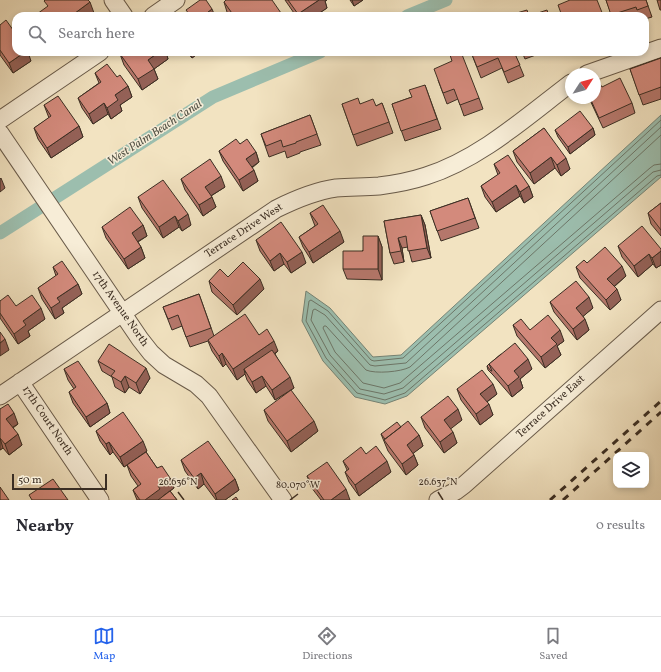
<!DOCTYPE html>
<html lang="en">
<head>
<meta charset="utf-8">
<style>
	body { margin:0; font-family:Vollkorn,serif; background:#f2f2f3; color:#2b2b33 }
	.controls { position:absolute; right:12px; bottom:12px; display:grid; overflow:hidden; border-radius:8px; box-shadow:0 2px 6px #0003 }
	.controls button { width:36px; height:36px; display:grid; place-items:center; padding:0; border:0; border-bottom:1px solid #e1e1e2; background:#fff; color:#2b2b33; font:20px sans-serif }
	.compass { position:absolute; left:565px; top:68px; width:36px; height:36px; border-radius:50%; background:#fff; box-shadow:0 2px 6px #0003; rotate:54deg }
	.scale { position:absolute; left:12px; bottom:10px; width:95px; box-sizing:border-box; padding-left:4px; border:2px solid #3b2e23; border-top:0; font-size:11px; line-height:14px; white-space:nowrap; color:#3b2e23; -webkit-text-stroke:3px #f7edd7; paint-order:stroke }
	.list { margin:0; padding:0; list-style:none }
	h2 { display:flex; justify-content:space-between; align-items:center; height:52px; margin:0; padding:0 16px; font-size:17px }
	h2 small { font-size:13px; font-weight:400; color:#7c7c81 }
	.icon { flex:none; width:22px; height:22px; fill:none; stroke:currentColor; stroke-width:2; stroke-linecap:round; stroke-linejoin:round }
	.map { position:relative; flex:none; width:661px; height:500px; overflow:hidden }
	.search { position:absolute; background:#fff; box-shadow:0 2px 6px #0003; left:12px; right:12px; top:12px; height:44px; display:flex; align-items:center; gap:10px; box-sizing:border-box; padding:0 14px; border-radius:12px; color:#7c7c81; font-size:15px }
	.sheet { height:116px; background:#fff }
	nav { display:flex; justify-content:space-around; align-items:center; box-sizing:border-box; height:56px; border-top:1px solid #e1e1e2; background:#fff; font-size:11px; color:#7c7c81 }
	nav a { display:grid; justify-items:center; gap:2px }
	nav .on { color:#2563eb }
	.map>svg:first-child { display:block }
	.water { fill:#9cbeae; stroke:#758476 }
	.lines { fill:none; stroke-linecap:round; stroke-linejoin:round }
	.shore { stroke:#6c7668; stroke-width:1 }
	.canal { stroke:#9cbeae; stroke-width:13 }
	.minor-casing { stroke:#695b4a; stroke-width:19 }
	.minor { stroke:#f7edd7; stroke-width:17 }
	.rail { stroke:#3b2e23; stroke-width:3; stroke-dasharray:7 7; stroke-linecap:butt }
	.wall { fill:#b5776b; stroke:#3b2e23 }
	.shaded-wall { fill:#946157; stroke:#3b2e23 }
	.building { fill:#d38a7c; stroke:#3b2e23 }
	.ticks { fill:none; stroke:#3b2e23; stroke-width:1.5 }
	.labels { text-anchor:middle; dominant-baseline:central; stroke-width:3; stroke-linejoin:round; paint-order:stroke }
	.street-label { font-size:11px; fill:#3b2e23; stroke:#f7edd7 }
	.water-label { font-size:12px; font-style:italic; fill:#535246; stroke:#f7edd7 }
	.ticks-label { font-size:10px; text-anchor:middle; fill:#3b2e23; stroke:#f7edd7; stroke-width:3; stroke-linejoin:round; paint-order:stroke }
</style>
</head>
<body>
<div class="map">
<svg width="661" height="500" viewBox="0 0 661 500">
	<rect width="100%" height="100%" fill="#f2e3c1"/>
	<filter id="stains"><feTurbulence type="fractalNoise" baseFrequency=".005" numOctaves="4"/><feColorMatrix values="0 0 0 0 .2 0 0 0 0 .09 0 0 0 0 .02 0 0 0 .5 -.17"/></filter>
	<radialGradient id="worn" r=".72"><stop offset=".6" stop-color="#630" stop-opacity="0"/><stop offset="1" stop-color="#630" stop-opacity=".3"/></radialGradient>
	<path class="water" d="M661,115v62l-254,219 -22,8 -30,-7 -32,-36 -21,-40 4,-30 24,17 43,49 28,-2z"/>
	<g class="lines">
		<path class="shore" d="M661,120l-258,238 -29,3 -3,-1 -43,-49 -17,-11 -2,1 -3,20 20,37 31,35 28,7 20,-7 252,-217 4,-1
			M661,127l-255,236 -31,3 -5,-1 -45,-50 -10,-6 -2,1 -2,10 19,35 30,34 24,5 19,-6 250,-216 8,-2
			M661,135l-251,232c-9,5 -35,7 -44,3l-40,-44h-2l-1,2 12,24 28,31 21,5 16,-5 250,-215 4,-3 7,-1"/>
		<path class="canal" d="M407,16l39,-16
			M0,233l213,-136 107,-45"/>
		<defs>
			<path id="minor" d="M113,0l11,16
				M153,16l23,-16
				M587,74l74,-26
				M0,120l100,-68
				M0,133l140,206 11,14 13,12 32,19 13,12 74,104
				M20,382l80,118
				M0,396l276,-187c20,-10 39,-18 60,-21 14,-1 29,-1 43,-2 16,-2 32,-5 47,-10 54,-17 100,-59 145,-93
				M438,500l18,-9 8,-6 197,-175"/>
		</defs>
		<use href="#minor" class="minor-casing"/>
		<use href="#minor" class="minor"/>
		<path class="rail" d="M550,500l111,-99
			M563,500l98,-88"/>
	</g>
	<path class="wall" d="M285,0h42l-2,1 2,7 -12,8h-19z
		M350,0h13l-9,6z
		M606,0h40l6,17 -7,2v-3h-33z
		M657,0h4v10h-1z
		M224,2l57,11 1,3h-52l-3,-4z
		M0,25l31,36 -18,12 -13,-18z
		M123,52h43l2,7 -14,10 4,10 -16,11 -18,-25 -4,-11z
		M187,52h13l-8,6z
		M471,52h43l10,24 -16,7 -6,-15 -21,10z
		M522,52h22l-19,7z
		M661,58v41l-18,6 -13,-36z
		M95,73l22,4 11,9 4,11 -12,8 2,6 -11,8 -3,-5 -15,10 -11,-16 -4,-10 21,-15z
		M438,80l41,18 4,11 -19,7 -6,-17 -11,5z
		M425,85l16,44 -36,12 -13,-37 20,-7z
		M602,87l30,16 3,10 -32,15 -14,-30h6z
		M382,103l11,30 -36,13 -15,-42h18l16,2z
		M44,105l35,21 4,11 -32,21 -13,-19 -4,-11 15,-10z
		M310,115l11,30 -21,7v1l-13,5 -2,-7 -16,6 -8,-23z
		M544,128l26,41 -9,7 -6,-8 -21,16 -17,-22 -4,-11z
		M593,128l2,7 -25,19 -12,-17 -3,-7z
		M240,144l16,8 3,10 -7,6 6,13 -15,10 -20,-30 -4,-10z
		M494,164l35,22 4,11 -9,6 -4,-7 -24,16 -11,-15 -4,-11 17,-11z
		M181,179l44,8 -14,9 5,11 -13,9 -18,-26z
		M138,197l53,28 -9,6 -3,-4 -16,11 -21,-30z
		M468,198l11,30 -38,13 -11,-30z
		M661,203v33l-10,-12 -3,-11z
		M310,213l34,29 -31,21 -10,-16 -4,-10 16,-11z
		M421,215l4,10 6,33 -19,4 -4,-15 -6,1 2,14 -10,2 -4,-11 -6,-32z
		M143,225l4,11 -9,6 3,5 4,11 -17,11 -22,-31 -4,-11z
		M378,236l4,11v33l-35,-1 -4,-10z
		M256,240l50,23 -15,10 -7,-9 -10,7 -14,-20z
		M618,246l43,3v16l-5,3 -3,-4 -15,13 -16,-20z
		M587,263l39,13 -12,11 7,13 -11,10 -30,-32 -4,-11z
		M53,267l25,17 4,10 -20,14 2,5 -9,6 -13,-20 -4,-11 18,-12z
		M228,277l36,12 -27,26 -25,-23 -3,-11z
		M199,294l15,42 45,-1 19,16 -3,3 19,34 -19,12 -9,-14 -10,7 -9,-13 -2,-6 -8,6 -11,-16 -3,3 -11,-16 -4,-10 -18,6 -8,-21 -10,4 -9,-23z
		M0,301l16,5 29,13 -17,12 2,5 -12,8 -18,-26z
		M550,302l43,6 -10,8 6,14 -12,10 -23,-28z
		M513,325l51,16 -7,5 4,9 -16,13 -28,-32z
		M501,354l31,15 -12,10 3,9 -11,9 -19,-22 -5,-5 -1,-4z
		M98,361l52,17 -10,16 -11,-7 -4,6 -10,-6 -3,-10 -10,-6z
		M64,369l43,34 3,10 -20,14 -17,-24 -4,-11 5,-3 -6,-9z
		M457,389l40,5 -10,8 6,13 -13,10 -19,-25z
		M0,409l18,15 -5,4 9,17 -13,10 -6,-7 -3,2z
		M264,410l54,21 -27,21 -23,-31z
		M421,417l41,3 -12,8 7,15 -13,10 -19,-25z
		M401,427l18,8 4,11 -10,7 5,12 -12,10 -18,-24 -7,-17z
		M96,431l51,20 -1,1 11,16 13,10 4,10 -4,3 7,9h-40l-4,-10 5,-4 -7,-10 -4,-11 -3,2 -11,-15 -3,3 -10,-14z
		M366,454l25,18 -32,24 -10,-14 -4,-10 2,-2 -4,-9z
		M181,460l54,19 4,11 -14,10h-9l-12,-16 -6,5 -13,-18z
		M307,476l43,24h-29l-10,-13z"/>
	<path class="shaded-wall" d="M319,0h8l-2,1 2,7 -12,8h-16l-1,-2z
		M352,0h11l-9,6z
		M90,2l4,11 -5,3h-18z
		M212,9l3,7h-6l-1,-4z
		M281,13l1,3h-5z
		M25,52h3l3,9 -18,12 -4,-10z
		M159,52h7l2,7 -14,10 4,10 -16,11 -4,-11 10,-19z
		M189,52h11l-8,6z
		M128,86l4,11 -12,8 2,6 -11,8 -4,-11 8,-13z
		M104,103l4,11 -15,10 -4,-10z
		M79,126l4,11 -32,21 -4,-10z
		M593,128l2,7 -25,19 -2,-7z
		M256,152l3,10 -10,7 -3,-10z
		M551,157l4,11 -21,16 -4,-11z
		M566,158l4,11 -9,7 -4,-11z
		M254,170l4,11 -15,10 -4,-11z
		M221,176l4,11 -16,10 -4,-10z
		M1,178l4,10 -5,4v-13z
		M516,185l4,11 -24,16 -4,-10z
		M529,186l4,11 -9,6 -4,-11z
		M212,197l4,10 -13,9 -4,-11z
		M188,214l3,11 -9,6 -4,-10z
		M421,215l4,10 6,33 -4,-10z
		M175,216l4,11 -16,11 -4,-11z
		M143,225l4,11 -12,7 -3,-10z
		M340,231l4,11 -31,21 -4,-11z
		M378,236l4,11v33l-4,-11z
		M398,238l4,10 2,14 -3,-11z
		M141,247l4,11 -17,11 -4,-10z
		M661,251v14l-5,3 -4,-10z
		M302,252l4,11 -15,10 -4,-11z
		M280,253l4,11 -10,7 -4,-10z
		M649,254l4,10 -15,13 -4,-11z
		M622,266l4,10 -15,13 -4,-10z
		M260,279l4,10 -27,26 -4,-10z
		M78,284l4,10 -20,14 2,5 -9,6 -4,-11 6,-10z
		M617,289l4,11 -11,10 -4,-10z
		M589,297l4,11 -13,11 -4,-11z
		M41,308l4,11 -17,12 2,5 -12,8 -4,-10 9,-13z
		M585,319l4,11 -12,10 -4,-11z
		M560,330l4,11 -7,5 4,9 -16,13 -4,-11 10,-19z
		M5,339l4,11 -9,6v-13z
		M274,341l4,10 -32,22 -2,-4 1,5 -8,6 -4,-11z
		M222,353l4,11 -3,3 -4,-11z
		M528,359l4,10 -12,10 3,9 -11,9 -4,-11 6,-15z
		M146,368l4,10 -10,16 -4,-11z
		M125,376l4,11 -4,6 -4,-11z
		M262,376l4,10 -10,7 -4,-11z
		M290,377l4,11 -19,12 -3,-10z
		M493,384l4,10 -13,10 -4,-10z
		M107,403l3,10 -20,14 -4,-10z
		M489,404l4,11 -13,10 -4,-11z
		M458,409l4,11 -14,11 -4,-11z
		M14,413l4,11 -8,5 -4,-10z
		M314,421l4,10 -27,21 -4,-11z
		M453,432l4,11 -13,10 -4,-11z
		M18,434l4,11 -13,10 -4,-11z
		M419,435l4,11 -12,9 -4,-10z
		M0,438l3,10 -3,2z
		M143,441l4,10 -23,16 -4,-10z
		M109,442l4,10 -3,3 -4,-11z
		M414,455l4,10 -12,10 -4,-11z
		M387,461l4,11 -32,24 -4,-11z
		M201,473l3,11 -6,5 -4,-11z
		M170,478l4,10 -11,8 1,4h-19l13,-14z
		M235,479l4,11 -14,10h-8l-2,-6z
		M346,489l4,11h-19z"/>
	<path class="building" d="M45,0h43l2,2 -19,14h-33l-1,-2 11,-8 -4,-5z
		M200,0h6l6,9 -4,3 3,4h-25l3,-2 -3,-4z
		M226,0h46l9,13 -4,3h-14l-2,-2 -3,2h-24l-10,-14z
		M288,0h31l-21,14z
		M570,0h27l6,15 -2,1h-39l-4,-11z
		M606,0h40l2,6 -11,4 -1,-3 -25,8z
		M527,10l2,6 18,-6 2,6h-39v-1z
		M6,20l10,14v18h9l-16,11 -9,-13v-25z
		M123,52h36l-11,8 6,9 -16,10 -18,-25z
		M449,52h12l18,46 -19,7 -6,-16 -11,4 -9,-24 18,-8z
		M471,52h43l6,13 -16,7 -6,-14 -21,9z
		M661,58v29l-22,8 -9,-26z
		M107,64l10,13 3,-2 8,11 -13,9 3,5 -11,8 -3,-5 -15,11 -11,-16 23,-16 -6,-9z
		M620,78l12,25 -33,15 -9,-20h5v-12l5,-2 2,3z
		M425,85l12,34 -36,12 -9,-27 20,-7 -3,-7z
		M58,96l21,30 -32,22 -13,-20 17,-12 -7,-11z
		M358,98l2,6 13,-5 3,7 6,-3 7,19 -36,13 -11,-31z
		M580,111l13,17 -25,19 -13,-17z
		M310,115l7,19 -21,8v1l-13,4 -2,-7 -15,6 -5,-12z
		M544,128l22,30 -9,7 -6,-8 -21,16 -17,-22z
		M236,139l4,5 7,-5 9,13 -10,7 8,11 -15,10 -20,-29z
		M508,155l21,31 -9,6 -4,-7 -24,17 -11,-16 19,-13 -6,-9z
		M210,159l11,17 -16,11 7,10 -13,8 -18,-26z
		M163,180l25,34 -10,7 -3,-5 -16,11 -21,-30z
		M468,198l7,20 -38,13 -7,-20z
		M661,203v27l-13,-17z
		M323,205l17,26 -31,21 -10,-15 19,-13 -8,-11z
		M130,207l13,18 -11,8 9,14 -17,12 -22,-32z
		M421,215l6,33 -19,3 -2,-15 -8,2 3,13 -11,2 -6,-32z
		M281,222l21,30 -15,10 -7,-9 -10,8 -14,-21z
		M642,226l19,23v2l-9,7 -3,-4 -15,12 -16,-20z
		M363,236h15v33h-35v-18h20z
		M605,247l17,19 -15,13 10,10 -11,11 -30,-33 8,-7 3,3z
		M62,261l16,23 -21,14 3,4 -9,6 -13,-20 20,-14 -5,-7z
		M243,262l17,17 -27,26 -24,-24 11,-12 8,8z
		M576,281l13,16 -13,11 9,11 -12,10 -23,-27z
		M199,294l12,34 -25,9 -8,-22 -10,4 -5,-12z
		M8,295l8,11 16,-11 9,13 -18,13 3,4 -12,9 -14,-21v-12z
		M245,314l14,21 8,-6 7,12 -41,28 -11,-16 -3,3 -11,-16z
		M548,315l12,15 -9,8 6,6 -16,13 -28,-32 8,-6 9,11z
		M0,332l5,7 -5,4z
		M515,343l13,16 -14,12 5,6 -11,9 -19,-22z
		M109,344l37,24 -10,15 -11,-7 -4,6 -10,-6 4,-5 -17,-10z
		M272,350l18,27 -18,13 -10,-14 -10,6 -8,-13z
		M78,361l29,42 -21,14 -17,-25 7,-5 -12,-18z
		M489,364l3,7h-1l-4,-5z
		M482,370l11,14 -13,10 9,10 -13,10 -19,-25z
		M291,390l23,31 -27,20 -23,-31z
		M448,396l10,13 -14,11 9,12 -13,10 -19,-25z
		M8,404l6,9 -8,6 12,15 -13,10 -5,-6v-29z
		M123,412l20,29 -23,16 -11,-15 -3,2 -10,-13z
		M408,421l11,14 -12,10 7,10 -12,9 -18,-24z
		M397,422l4,5 -16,12 -4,-5z
		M208,441l27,38 -20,15 -14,-21 -7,5 -13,-18z
		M376,446l11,15 -32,24 -10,-13 4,-3 -6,-8 18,-14 5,7z
		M146,452l11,16 5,-2 8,12 -12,8 2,3 -15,11h-5l-7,-10 8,-6 -14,-19z
		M327,462l19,27 -15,11h-7l-17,-24z
		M53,479l15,21h-36l-3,-5z
		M0,487l9,13h-9z
		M170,491l7,9h-19z
		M236,497l2,3h-6z"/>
	<path class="ticks" d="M178,492l6,8M438,492l5,8M290,500l8,-6"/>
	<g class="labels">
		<g class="street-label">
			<text transform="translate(244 231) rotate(-33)">Terrace Drive West</text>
			<text transform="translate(120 309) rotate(55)">17th Avenue North</text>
			<text transform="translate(551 407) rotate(-42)">Terrace Drive East</text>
			<text transform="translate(47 421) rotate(56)">17th Court North</text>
		</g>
		<g class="water-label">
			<text transform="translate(155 133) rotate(-33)">West Palm Beach Canal</text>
		</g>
	</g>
	<g class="ticks-label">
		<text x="178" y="485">26.636°N</text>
		<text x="438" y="485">26.637°N</text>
		<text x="298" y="488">80.070°W</text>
	</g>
	<rect width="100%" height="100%" filter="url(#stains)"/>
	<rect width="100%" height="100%" fill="url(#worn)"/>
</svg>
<div class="controls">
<button><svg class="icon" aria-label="layers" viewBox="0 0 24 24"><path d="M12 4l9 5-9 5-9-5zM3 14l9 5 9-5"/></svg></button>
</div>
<svg class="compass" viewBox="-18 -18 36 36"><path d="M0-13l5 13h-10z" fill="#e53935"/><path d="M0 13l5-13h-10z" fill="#7c7c81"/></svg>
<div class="scale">50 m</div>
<div class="search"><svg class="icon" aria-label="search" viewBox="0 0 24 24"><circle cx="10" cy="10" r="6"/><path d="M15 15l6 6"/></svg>Search here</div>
</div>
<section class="sheet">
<h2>Nearby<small>0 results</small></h2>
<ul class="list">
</ul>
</section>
<nav>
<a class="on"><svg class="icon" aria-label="map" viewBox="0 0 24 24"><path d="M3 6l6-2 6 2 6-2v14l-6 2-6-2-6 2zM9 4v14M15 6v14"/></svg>Map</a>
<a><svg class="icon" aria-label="directions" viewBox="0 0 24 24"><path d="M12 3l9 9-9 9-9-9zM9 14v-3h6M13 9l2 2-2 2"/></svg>Directions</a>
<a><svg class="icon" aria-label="saved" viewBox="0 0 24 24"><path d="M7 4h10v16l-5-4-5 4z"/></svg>Saved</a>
</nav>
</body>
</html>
